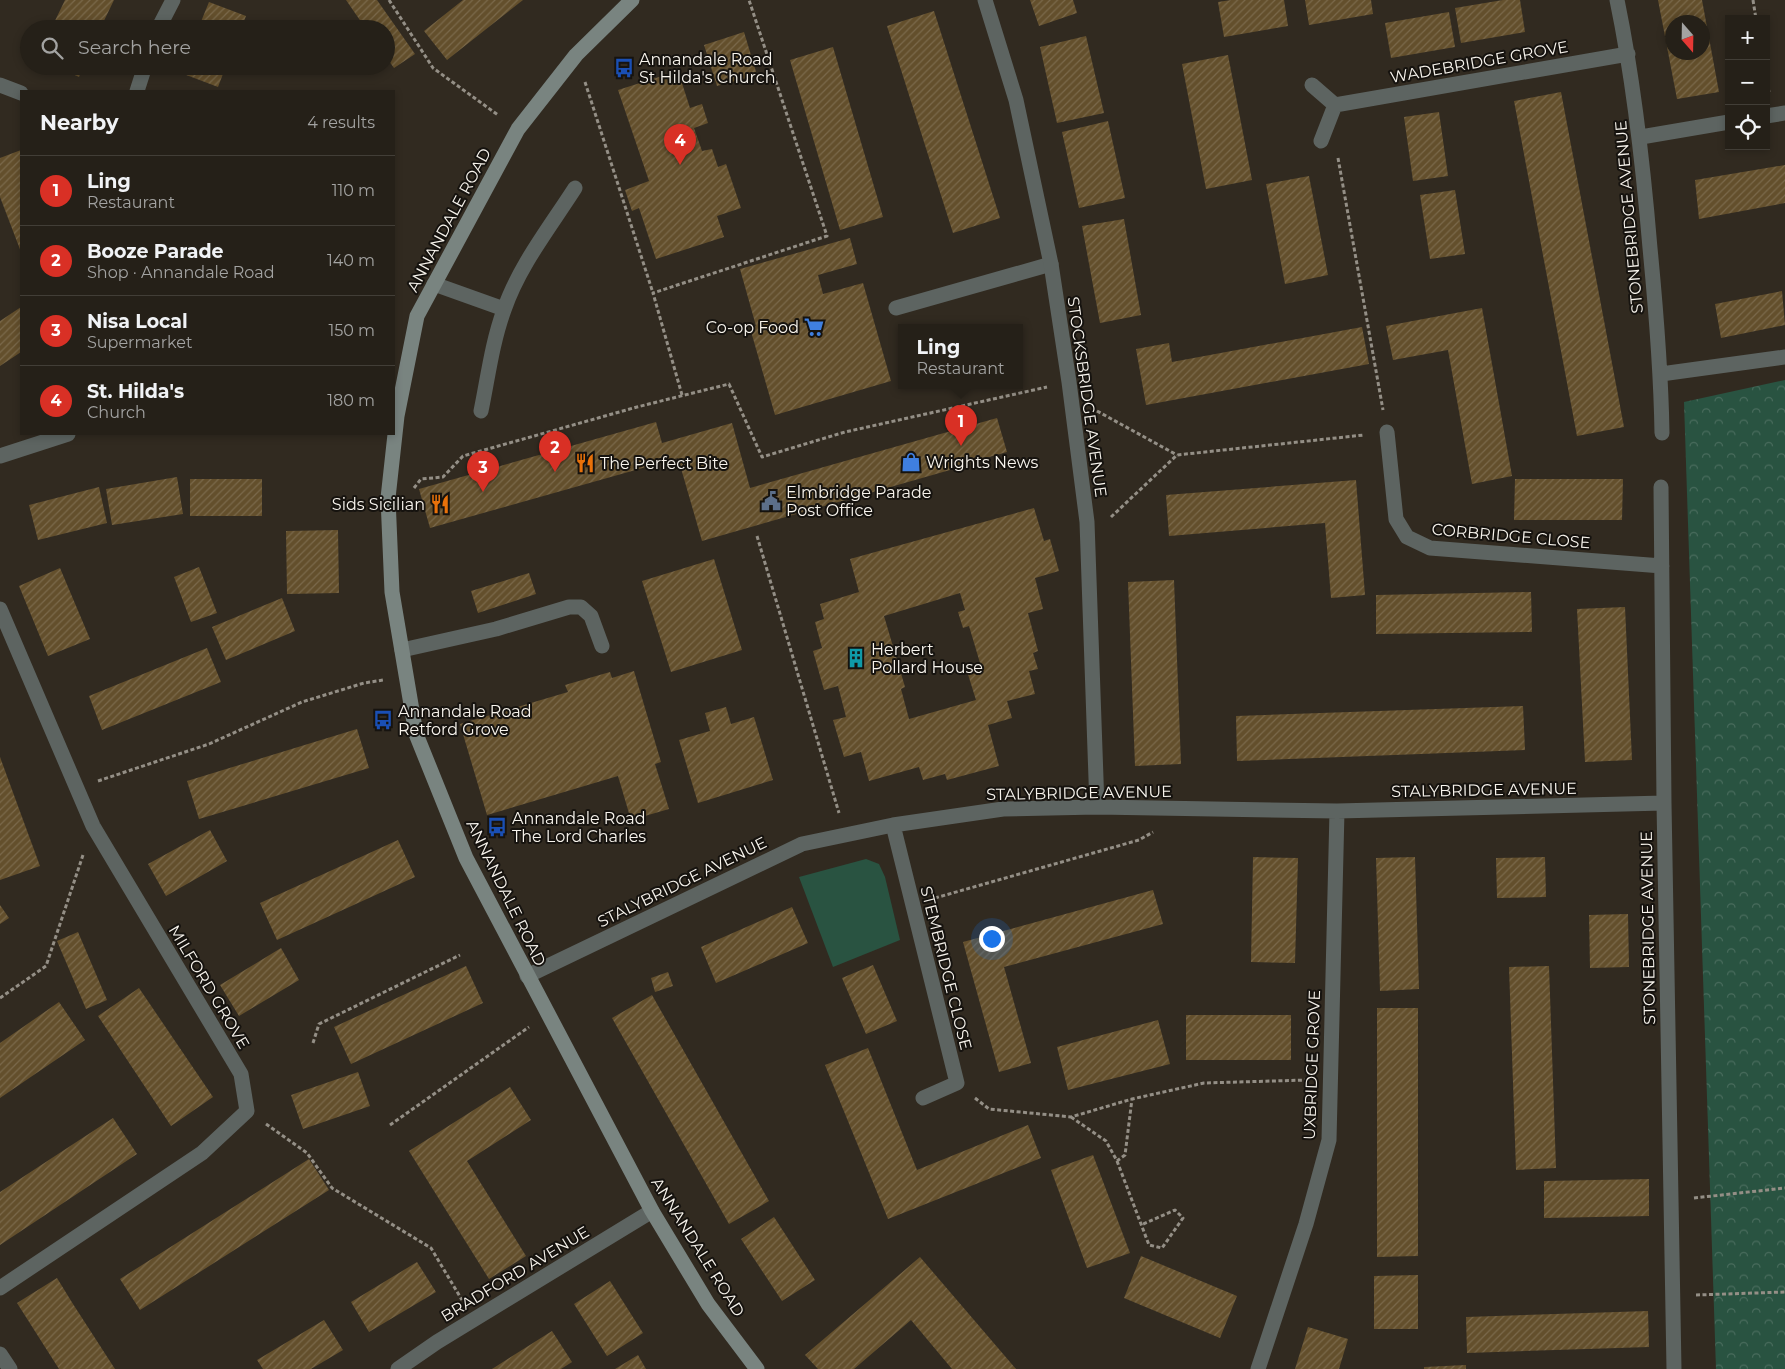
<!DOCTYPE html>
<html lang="en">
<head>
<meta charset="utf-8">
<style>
	body { margin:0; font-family:Montserrat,sans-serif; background:#2d2821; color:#f1f3f6 }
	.controls { position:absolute; right:15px; top:15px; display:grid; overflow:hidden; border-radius:0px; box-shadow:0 2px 8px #0003 }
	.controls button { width:45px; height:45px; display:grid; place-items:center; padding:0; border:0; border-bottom:1px solid #423e37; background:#252018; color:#f1f3f6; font:25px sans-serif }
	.compass { position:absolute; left:1665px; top:15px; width:45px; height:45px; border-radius:50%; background:#252018; box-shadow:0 2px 8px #0003; rotate:160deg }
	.you { position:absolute; left:991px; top:938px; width:18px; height:18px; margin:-12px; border:4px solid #fff; border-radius:50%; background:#1a73e8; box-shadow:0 0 0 8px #1a73e833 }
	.badge { display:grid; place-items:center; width:32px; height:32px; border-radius:50%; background:#d93025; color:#fff; font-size:16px; font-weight:700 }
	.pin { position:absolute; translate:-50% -41px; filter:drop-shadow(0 1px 2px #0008) }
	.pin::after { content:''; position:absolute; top:26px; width:18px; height:15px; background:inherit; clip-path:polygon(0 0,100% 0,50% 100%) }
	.popup { position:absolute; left:898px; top:324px; width:125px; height:65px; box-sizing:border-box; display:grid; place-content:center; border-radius:0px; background:#252018; filter:drop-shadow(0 1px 4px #0005); font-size:16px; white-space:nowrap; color:#a3a3a2 }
	.popup b { font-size:19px; color:#f1f3f6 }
	.popup::after { content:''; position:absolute; left:50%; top:100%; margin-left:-10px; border:10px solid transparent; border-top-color:#252018 }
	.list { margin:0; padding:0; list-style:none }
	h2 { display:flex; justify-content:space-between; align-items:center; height:65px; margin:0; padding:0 20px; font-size:21px }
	h2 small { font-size:16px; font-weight:400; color:#a3a3a2 }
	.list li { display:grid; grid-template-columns:32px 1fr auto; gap:15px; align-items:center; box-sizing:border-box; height:70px; padding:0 20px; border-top:1px solid #423e37 }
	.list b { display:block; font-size:19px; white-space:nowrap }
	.list p { margin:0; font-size:16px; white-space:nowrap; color:#a3a3a2 }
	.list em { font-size:16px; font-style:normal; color:#a3a3a2 }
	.icon { flex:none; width:28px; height:28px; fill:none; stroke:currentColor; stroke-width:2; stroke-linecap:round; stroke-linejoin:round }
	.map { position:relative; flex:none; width:1785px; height:1369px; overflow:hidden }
	.search { position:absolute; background:#252018; box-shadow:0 2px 8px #0003; left:20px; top:20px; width:375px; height:55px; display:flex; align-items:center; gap:12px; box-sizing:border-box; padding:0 18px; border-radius:28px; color:#a3a3a2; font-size:19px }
	.panel { position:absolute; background:#252018; box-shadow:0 2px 8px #0003; left:20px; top:90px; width:375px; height:345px; border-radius:0px }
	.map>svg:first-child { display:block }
	.grass { fill:#295341 }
	.park { fill:url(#park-crowns) }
	.building { fill:url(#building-hatch); fill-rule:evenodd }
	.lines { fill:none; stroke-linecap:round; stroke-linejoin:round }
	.path { stroke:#948f86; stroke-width:3; stroke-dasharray:4 2.5; stroke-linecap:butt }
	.lane { stroke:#5d6461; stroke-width:15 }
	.street { stroke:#5d6461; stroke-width:15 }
	.secondary { stroke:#798480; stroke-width:15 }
	.labels { text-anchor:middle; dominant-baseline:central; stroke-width:4; stroke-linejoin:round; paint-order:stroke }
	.poi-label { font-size:16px; fill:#f8f4ed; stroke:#16130f; text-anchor:start }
	.street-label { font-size:16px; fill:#f8f4ed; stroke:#16130f }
</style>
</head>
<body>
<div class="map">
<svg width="1785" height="1369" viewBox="0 0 1785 1369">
	<defs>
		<pattern id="park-crowns" width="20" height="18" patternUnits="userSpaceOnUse" patternTransform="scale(1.25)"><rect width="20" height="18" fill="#295341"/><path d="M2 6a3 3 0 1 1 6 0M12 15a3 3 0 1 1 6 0" fill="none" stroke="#496c5d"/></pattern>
		<pattern id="building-hatch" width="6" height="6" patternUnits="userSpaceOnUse" patternTransform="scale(1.25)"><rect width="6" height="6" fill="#634f2c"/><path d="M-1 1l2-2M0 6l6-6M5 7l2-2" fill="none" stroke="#7a694b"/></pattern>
	</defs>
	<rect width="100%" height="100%" fill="#312a20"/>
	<path class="grass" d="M866,859l13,5 6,13 15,63 -67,27 -34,-90z"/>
	<path class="park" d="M1785,380v989h-69l-32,-967z"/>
	<path class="building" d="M65,0h49l-14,29h-49z
		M346,0h31l38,54 -21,14 -8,-11v-28h-20z
		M463,0h60l-76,60 -23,-29z
		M1030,0h43l4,13 -38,13z
		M1231,0h53l4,26 -64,11 -6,-35z
		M1305,0h66l2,14 -64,11z
		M1503,0h17l5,32 -64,11 -6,-35z
		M1658,0h44l17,92 -42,7zM1672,22h30v30h-30z
		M209,2l37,14 -5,13h-43z
		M934,11l66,207 -47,15 -66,-207z
		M1449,12l6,35 -64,11 -6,-35z
		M744,32l13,43 -40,11 -13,-41z
		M1086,36l18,77 -47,10 -17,-76z
		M833,47l50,170 -43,13 -50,-170z
		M1228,55l24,125 -46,9 -24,-125z
		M56,66h27l-4,11z
		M183,66h43l-8,21 -37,-14z
		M678,71l12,37 12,-4 6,19 -14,5 8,23 10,-2 6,18 8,-3 15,44 -24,8 7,21 -68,22 -17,-51 -7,3 -7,-21 24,-9 -31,-91z
		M1561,92l63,335 -47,9 -63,-335z
		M1439,112l9,64 -35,5 -9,-64z
		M1108,121l17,77 -46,10 -17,-76z
		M21,150v102l-21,-55v-39z
		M1785,165v38l-86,16 -4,-39z
		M1309,176l19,99 -43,9 -19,-100z
		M1455,190l10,64 -35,5 -10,-64z
		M1124,219l17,96 -41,8 -18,-97z
		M850,238l7,26 -39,11 5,19 40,-11 28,98 -116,34 -25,-87 6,-2 -16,-57z
		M1782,291l3,34 -64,13 -6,-34z
		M21,307v45l-21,14v-45z
		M1482,308l30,168 -40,8 -24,-134 -55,10 -7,-34z
		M1362,327l7,37 -223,41 -10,-56 33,-6 3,19z
		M997,418l10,34 -57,16v2l-248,71 -24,-83 -248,70 -11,-39 237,-67 6,21 70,-20 18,65z
		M177,477l6,37 -71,11 -6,-36z
		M190,479h72v37h-72z
		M1515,479h108l-1,41h-108z
		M1356,480l9,115 -34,3 -6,-75 -156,13 -3,-41z
		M99,487l8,36 -69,17 -9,-35z
		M1034,508l10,33 6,-2 9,32 -24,7 8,31 -15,4 10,38 -5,2 5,16 -9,2 6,23 -28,7 5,17 -24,7 11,41 -52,14 -2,-6 -22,6 -4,-13 -50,14 -8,-29 -17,5 -11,-37 13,-3 -8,-31 -14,4 -11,-39 9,-3 -7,-26 9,-3 -4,-15 39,-12 -9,-33zM960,593l5,17 -7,2 5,16 6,-2 11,37 -14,5 10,32 -67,19 -8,-30 4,-2 -21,-71z
		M338,530l1,63 -52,1 -1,-63z
		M714,559l28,91 -71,22 -29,-91z
		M199,567l18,46 -26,9 -17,-45z
		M60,568l30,71 -42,17 -29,-70z
		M529,573l7,21 -58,19 -7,-22z
		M1174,580l7,184 -46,2 -7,-184z
		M1531,592l1,40 -156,2v-39z
		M282,598l13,33 -69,29 -14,-33z
		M1625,607l7,153 -47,2 -8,-153z
		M207,648l14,34 -119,48 -13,-34z
		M634,671l27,91 -6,2 14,45 -38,11 -13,-44 -131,39 -27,-91 108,-32 -3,-7 45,-13 2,6z
		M1523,706l2,44 -288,11 -1,-45z
		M726,707l5,17 23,-7 19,63 -75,23 -19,-63 31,-9 -5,-18z
		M357,729l12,39 -170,51 -12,-38z
		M0,757l40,109 -40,14z
		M210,830l17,31 -61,35 -18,-32z
		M398,840l17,37 -138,63 -17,-37z
		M1253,857l45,1 -3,105 -44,-1z
		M1415,857l4,132 -39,2 -4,-133z
		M1545,857l1,40 -49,1 -1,-40z
		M1153,890l10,34 -159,43 27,96 -32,9 -36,-130z
		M0,905l9,13 -9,6z
		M792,907l16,36 -92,40 -15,-36z
		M1628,914l1,53 -39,1 -1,-53z
		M78,932l29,68 -21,9 -29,-68z
		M281,948l18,32 -60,36 -19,-31z
		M873,965l24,56 -31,13 -24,-56z
		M466,966l17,37 -132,61 -17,-37z
		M1549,966l7,202 -40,2 -7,-203z
		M668,972l5,14 -18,6 -4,-14z
		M139,988l74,109 -42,29 -73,-110z
		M652,995l117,206 -40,23 -117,-206z
		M59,1002l26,38 -85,58v-55z
		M1377,1008h41v248l-41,1z
		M1186,1015h105v45h-105z
		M1158,1020l12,44 -102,26 -11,-43z
		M868,1048l49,122 111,-45 13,33 -153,61 -63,-154z
		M358,1072l12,34 -67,23 -12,-34z
		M510,1087l21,33 -64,41 59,95 -37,23 -80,-128z
		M113,1118l24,36 -137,91v-53z
		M1093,1155l37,98 -43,15 -36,-98z
		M309,1159l20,31 -189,120 -20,-31z
		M1649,1179v37l-105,2v-37z
		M774,1217l41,63 -33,21 -41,-62z
		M1141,1256l96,40 -17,42 -96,-40z
		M920,1257l96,112h-64l-41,-49 -57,49h-36l-13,-14z
		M417,1262l19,30 -67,40 -18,-30z
		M1418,1275v54h-44v-53z
		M57,1278l16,26 42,65h-56l-42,-66z
		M610,1281l33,52 -36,23 -33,-52z
		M1648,1311l1,36 -182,6 -1,-36z
		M324,1320l19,30 -32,19h-48l-6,-9z
		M1308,1327l40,12 -9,30h-44z
		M552,1331l20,31 -11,7h-69z
		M638,1355l8,14h-31z
		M1466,1365v4h-42v-2z"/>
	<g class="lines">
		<path class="path" d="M389,0l44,68 65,47
			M1753,0l3,19
			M1766,77l3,15
			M585,82l68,211
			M1338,158l45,252
			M682,395l-29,-102 174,-57 -78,-236
			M1097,411l80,44
			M414,488l7,-9 22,-2 20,-21 174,-49 92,-23 33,73 83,-25 202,-45
			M1111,517l66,-62 187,-20
			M757,536l82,277
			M98,781l111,-37 93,-42 62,-19 19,-3
			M935,898l204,-58 14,-8
			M0,998l46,-32 37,-111
			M313,1043l6,-19 141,-69
			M975,1098l14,11 82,8 61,-18 72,-16 103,-3
			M1071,1117l35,24 11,20 8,-6 7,-56
			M266,1124l41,29 25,35 99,60 31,52
			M390,1125l139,-98
			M1117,1161l32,84 13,3 21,-30 -8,-8 -34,15
			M1694,1198l91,-10
			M1696,1295l89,-3"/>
		<path class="lane" d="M434,284l70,25
			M896,308l155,-44
			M481,411c7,-34 11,-68 23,-101 15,-44 46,-83 71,-122
			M402,650l94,-21 73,-22h12l10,9 11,30"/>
		<path class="street" d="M985,0l31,100 35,164 18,118 18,140 10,285
			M1617,0c17,82 26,164 33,248 6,62 11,123 12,185
			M158,29l15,-29
			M0,85l21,8
			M1312,85l23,20 -14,36
			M137,91l8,-25
			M1335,105l293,-51
			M1766,116l19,-3
			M1641,137l88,-15
			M1661,374l124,-17
			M1387,432l9,87 11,18 23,11 232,18
			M0,456l68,-22
			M1661,487l3,316 10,566
			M0,609l93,217 148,248 6,37 -45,42 -202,135
			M893,825l64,258 -34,15
			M527,976l275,-132 91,-19 110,-16 94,-2 240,4 327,-8
			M0,1354l10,15
			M398,1369l39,-27 215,-131
			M1258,1369l48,-145 23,-84 8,-329"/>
		<path class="secondary" d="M632,0l-56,55 -58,74 -101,187 -20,100 -9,82 4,94 24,142 50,124 186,353 56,93 49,65"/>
	</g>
	<defs>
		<symbol id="bus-bare" viewBox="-9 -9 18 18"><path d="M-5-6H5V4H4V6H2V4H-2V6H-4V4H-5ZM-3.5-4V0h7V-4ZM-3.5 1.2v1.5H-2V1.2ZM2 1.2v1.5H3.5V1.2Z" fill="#1a4fb4" stroke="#16130f" stroke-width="2.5" paint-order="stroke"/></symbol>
		<symbol id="supermarket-bare" viewBox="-9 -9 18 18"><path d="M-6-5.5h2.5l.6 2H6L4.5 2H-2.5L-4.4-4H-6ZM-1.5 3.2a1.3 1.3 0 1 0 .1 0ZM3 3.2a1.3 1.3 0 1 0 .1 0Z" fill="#3f7fe0" stroke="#16130f" stroke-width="2.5" paint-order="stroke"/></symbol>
		<symbol id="shop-bare" viewBox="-9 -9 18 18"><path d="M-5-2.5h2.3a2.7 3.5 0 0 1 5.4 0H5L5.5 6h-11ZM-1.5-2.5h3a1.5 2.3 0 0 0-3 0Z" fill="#3f7fe0" stroke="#16130f" stroke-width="2.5" paint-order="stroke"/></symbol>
		<symbol id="restaurant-bare" viewBox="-9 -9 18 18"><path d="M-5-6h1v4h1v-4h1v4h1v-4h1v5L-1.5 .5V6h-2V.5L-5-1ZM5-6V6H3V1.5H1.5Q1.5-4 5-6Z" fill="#e8710a" stroke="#16130f" stroke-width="2.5" paint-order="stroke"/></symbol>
		<symbol id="civic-bare" viewBox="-9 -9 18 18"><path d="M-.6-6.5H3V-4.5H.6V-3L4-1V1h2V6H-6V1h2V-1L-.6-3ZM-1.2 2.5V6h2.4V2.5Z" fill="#5c6f8a" stroke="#16130f" stroke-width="2.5" paint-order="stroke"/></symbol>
		<symbol id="building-bare" viewBox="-9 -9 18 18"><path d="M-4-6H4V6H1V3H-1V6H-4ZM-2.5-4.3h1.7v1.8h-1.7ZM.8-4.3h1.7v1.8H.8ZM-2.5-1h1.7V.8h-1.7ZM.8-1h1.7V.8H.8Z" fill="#0f9aa8" stroke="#16130f" stroke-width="2.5" paint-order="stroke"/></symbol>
	</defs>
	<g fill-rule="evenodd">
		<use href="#bus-bare" x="610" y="54" width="28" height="28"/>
		<use href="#supermarket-bare" x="800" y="313" width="28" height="28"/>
		<use href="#shop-bare" x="897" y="448" width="28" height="28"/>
		<use href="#restaurant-bare" x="571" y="449" width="28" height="28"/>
		<use href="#civic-bare" x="757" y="487" width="28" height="28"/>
		<use href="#restaurant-bare" x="426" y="490" width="28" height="28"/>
		<use href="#building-bare" x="842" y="644" width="28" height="28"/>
		<use href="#bus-bare" x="369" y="706" width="28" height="28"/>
		<use href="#bus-bare" x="483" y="813" width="28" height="28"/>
	</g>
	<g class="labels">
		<g class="poi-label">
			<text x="639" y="59">Annandale Road<tspan x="639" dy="18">St Hilda's Church</tspan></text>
			<text x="799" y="327" text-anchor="end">Co-op Food</text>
			<text x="926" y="462">Wrights News</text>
			<text x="600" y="463">The Perfect Bite</text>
			<text x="786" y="492">Elmbridge Parade<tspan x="786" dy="18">Post Office</tspan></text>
			<text x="425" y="504" text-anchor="end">Sids Sicilian</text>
			<text x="871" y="649">Herbert<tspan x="871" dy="18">Pollard House</tspan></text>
			<text x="398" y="711">Annandale Road<tspan x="398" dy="18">Retford Grove</tspan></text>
			<text x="512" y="818">Annandale Road<tspan x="512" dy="18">The Lord Charles</tspan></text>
		</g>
		<g class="street-label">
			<text transform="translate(1479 62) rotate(-10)">WADEBRIDGE GROVE</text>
			<text transform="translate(1629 217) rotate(-95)">STONEBRIDGE AVENUE</text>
			<text transform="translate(449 220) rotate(-62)">ANNANDALE ROAD</text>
			<text transform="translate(1087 397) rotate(82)">STOCKSBRIDGE AVENUE</text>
			<text transform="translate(1511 536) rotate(5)">CORBRIDGE CLOSE</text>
			<text transform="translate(1484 790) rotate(-1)">STALYBRIDGE AVENUE</text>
			<text transform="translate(1079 793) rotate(-1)">STALYBRIDGE AVENUE</text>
			<text transform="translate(682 882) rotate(-26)">STALYBRIDGE AVENUE</text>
			<text transform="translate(506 893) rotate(64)">ANNANDALE ROAD</text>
			<text transform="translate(1648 928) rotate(-91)">STONEBRIDGE AVENUE</text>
			<text transform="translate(946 968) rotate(76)">STEMBRIDGE CLOSE</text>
			<text transform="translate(209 987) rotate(59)">MILFORD GROVE</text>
			<text transform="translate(1312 1065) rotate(-88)">UXBRIDGE GROVE</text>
			<text transform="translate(698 1247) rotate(58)">ANNANDALE ROAD</text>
			<text transform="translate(515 1274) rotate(-31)">BRADFORD AVENUE</text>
		</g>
	</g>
</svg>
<div class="controls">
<button>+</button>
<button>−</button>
<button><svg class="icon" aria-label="locate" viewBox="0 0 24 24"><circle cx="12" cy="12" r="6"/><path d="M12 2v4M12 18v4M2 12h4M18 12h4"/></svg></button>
</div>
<svg class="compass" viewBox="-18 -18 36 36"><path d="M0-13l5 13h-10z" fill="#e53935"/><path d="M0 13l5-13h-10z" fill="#a3a3a2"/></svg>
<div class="you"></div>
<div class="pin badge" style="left:961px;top:446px">1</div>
<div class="popup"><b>Ling</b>Restaurant</div>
<div class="pin badge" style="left:555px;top:472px">2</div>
<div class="pin badge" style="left:483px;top:492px">3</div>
<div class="pin badge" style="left:680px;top:165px">4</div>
<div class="search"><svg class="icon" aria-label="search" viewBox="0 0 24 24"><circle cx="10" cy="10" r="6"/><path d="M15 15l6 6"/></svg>Search here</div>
<section class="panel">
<h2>Nearby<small>4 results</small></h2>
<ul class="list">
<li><span class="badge">1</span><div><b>Ling</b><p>Restaurant</p></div><em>110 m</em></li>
<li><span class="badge">2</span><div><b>Booze Parade</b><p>Shop · Annandale Road</p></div><em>140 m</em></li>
<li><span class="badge">3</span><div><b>Nisa Local</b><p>Supermarket</p></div><em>150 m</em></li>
<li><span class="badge">4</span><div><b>St. Hilda's</b><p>Church</p></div><em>180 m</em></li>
</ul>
</section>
</div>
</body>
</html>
